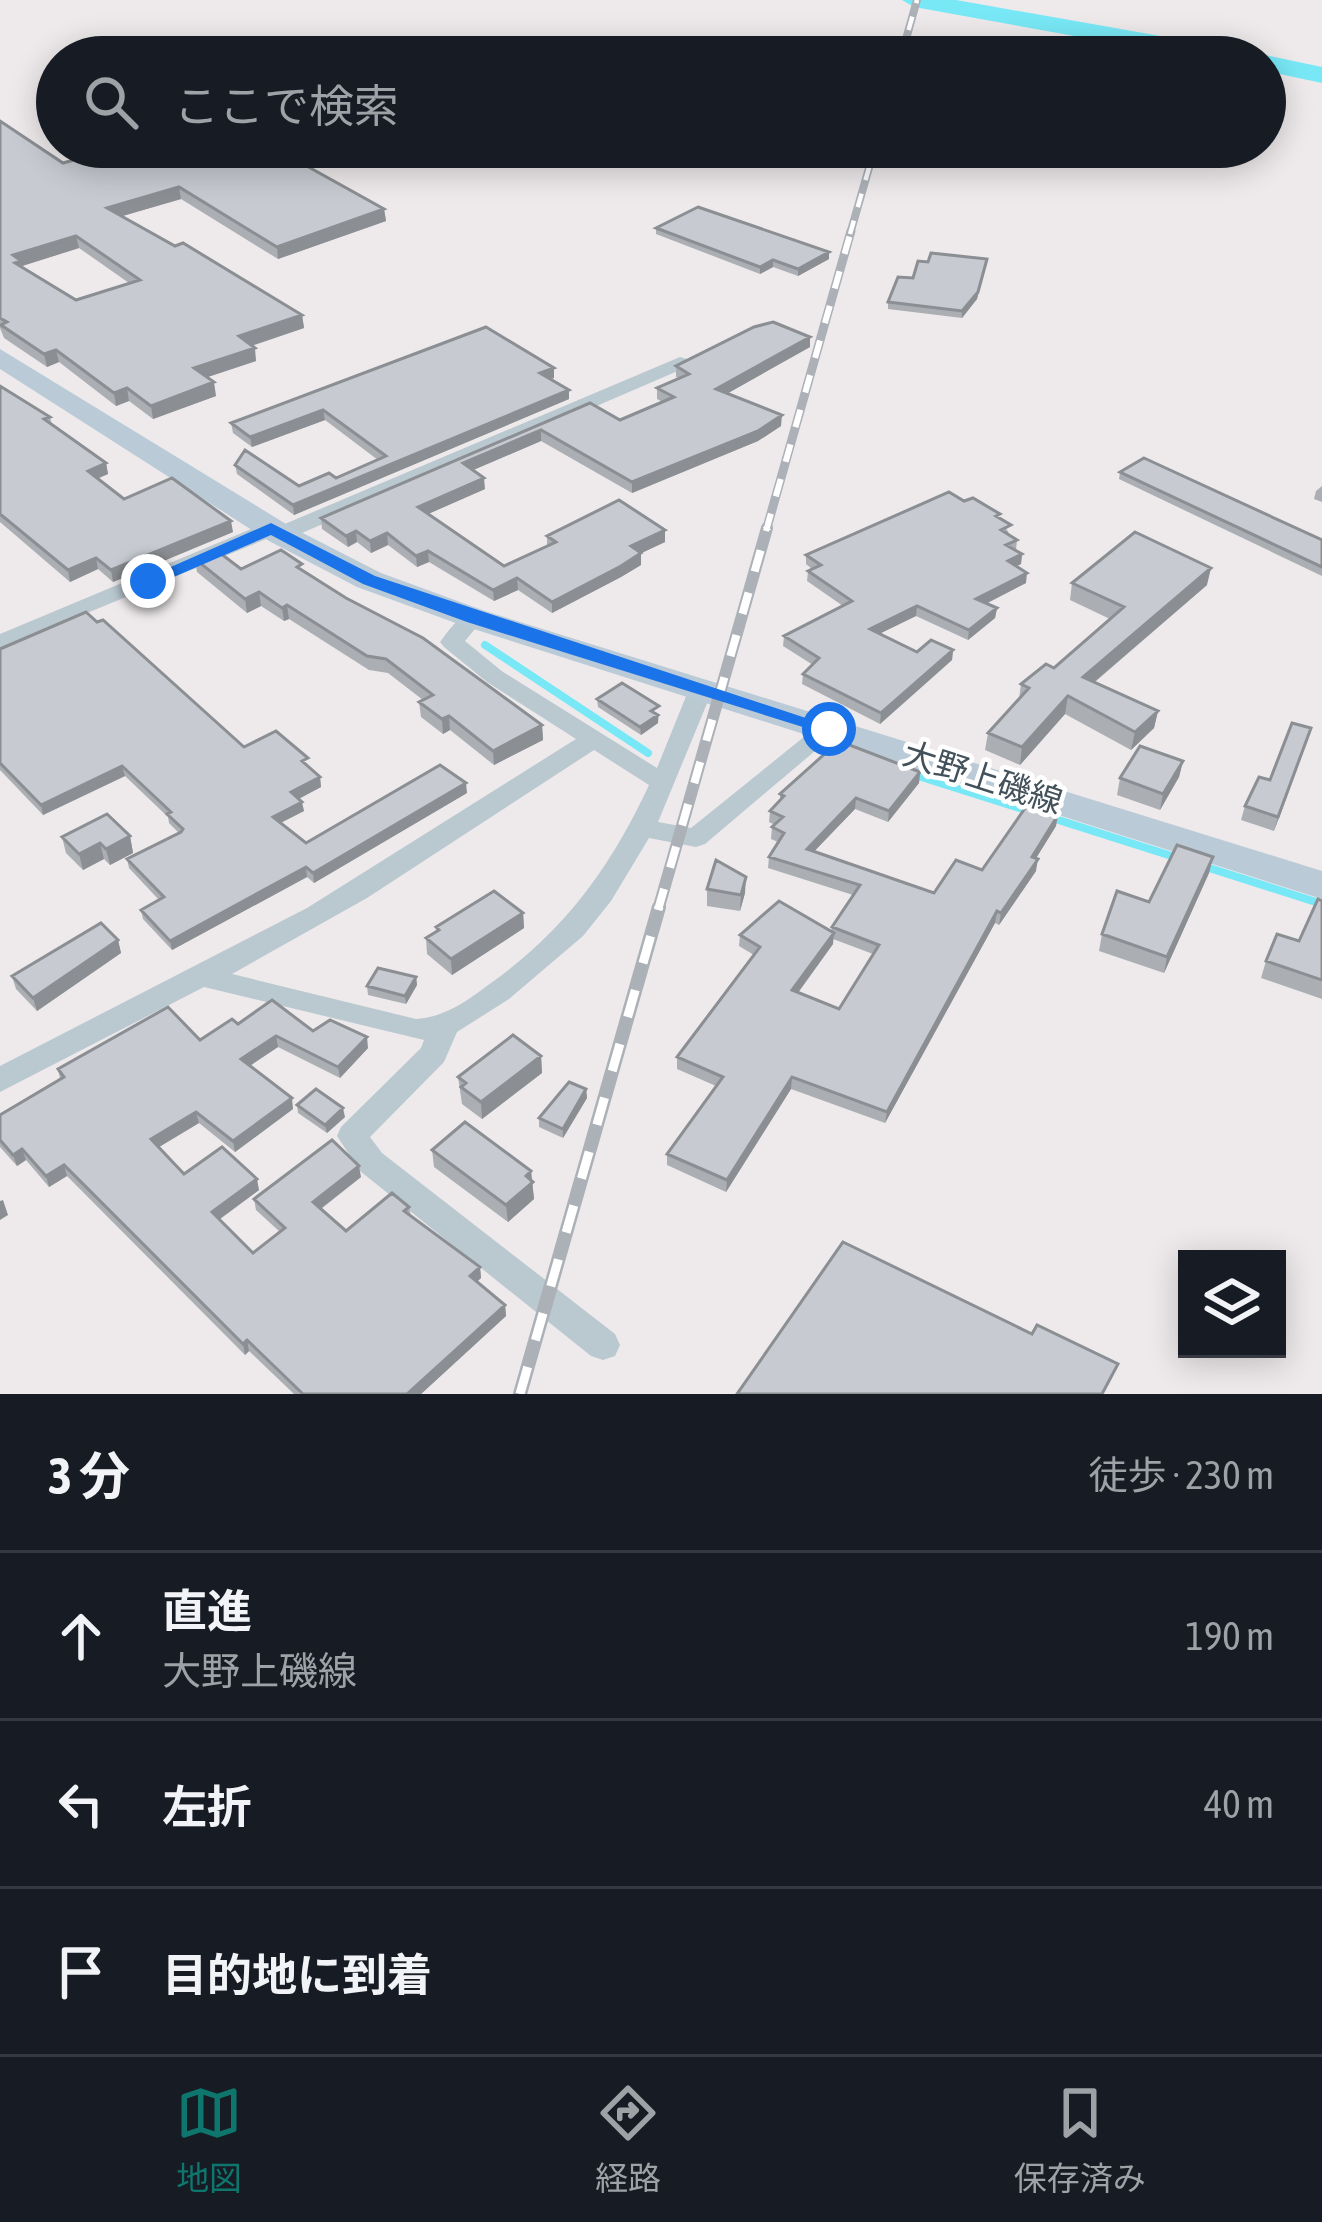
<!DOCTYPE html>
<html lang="ja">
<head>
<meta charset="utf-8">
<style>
	body { margin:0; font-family:"Asap Condensed","Noto Sans JP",sans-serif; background:#242831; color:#f1f3f6 }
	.controls { position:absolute; right:36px; bottom:36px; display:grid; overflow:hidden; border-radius:0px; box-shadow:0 6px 30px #0003 }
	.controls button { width:108px; height:108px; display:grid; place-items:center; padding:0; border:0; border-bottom:3px solid #363941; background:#171b24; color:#f1f3f6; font:60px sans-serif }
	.stop { position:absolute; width:36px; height:36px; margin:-27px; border:9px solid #1a73e8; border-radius:50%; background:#fff }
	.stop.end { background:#1a73e8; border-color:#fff; box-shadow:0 3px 12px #0008 }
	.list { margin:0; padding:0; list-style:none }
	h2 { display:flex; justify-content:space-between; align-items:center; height:156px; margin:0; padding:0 48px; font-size:51px }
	h2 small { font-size:39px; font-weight:400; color:#9ea1a6 }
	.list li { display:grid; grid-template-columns:78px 1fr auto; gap:36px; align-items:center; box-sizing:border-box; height:168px; padding:0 48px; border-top:3px solid #363941 }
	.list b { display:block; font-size:45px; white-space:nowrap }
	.list p { margin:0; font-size:39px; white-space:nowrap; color:#9ea1a6 }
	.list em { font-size:39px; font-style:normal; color:#9ea1a6 }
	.icon { flex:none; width:66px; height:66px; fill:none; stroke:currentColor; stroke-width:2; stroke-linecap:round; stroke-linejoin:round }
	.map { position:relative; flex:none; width:1322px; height:1394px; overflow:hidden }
	.search { position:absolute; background:#171b24; box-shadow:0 6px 30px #0003; left:36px; right:36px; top:36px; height:132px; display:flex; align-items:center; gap:30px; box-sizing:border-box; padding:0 42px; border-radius:66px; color:#9ea1a6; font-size:45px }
	.sheet { height:660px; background:#171b24 }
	nav { display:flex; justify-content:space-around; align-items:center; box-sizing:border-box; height:168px; border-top:3px solid #363941; background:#171b24; font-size:33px; color:#9ea1a6 }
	nav a { display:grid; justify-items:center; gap:6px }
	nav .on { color:#0f766e }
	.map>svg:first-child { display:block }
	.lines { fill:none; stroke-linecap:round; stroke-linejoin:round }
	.stream { stroke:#79e8f6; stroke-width:8 }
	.river { fill:#79e8f6; fill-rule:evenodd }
	.minor { fill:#bac8d0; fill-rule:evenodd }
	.secondary { fill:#bacbd7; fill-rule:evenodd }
	.rail-far3-casing { stroke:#acb1b7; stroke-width:8 }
	.rail-far2-casing { stroke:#acb1b7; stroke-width:9 }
	.rail-far1-casing { stroke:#acb1b7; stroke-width:12 }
	.rail-casing { stroke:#acb1b7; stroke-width:14 }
	.rail-far3 { stroke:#fff; stroke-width:4.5; stroke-dasharray:14; stroke-linecap:butt }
	.rail-far2 { stroke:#fff; stroke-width:6; stroke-dasharray:18; stroke-linecap:butt }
	.rail-far1 { stroke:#fff; stroke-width:8; stroke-dasharray:22; stroke-linecap:butt }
	.rail { stroke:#fff; stroke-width:9; stroke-dasharray:28; stroke-linecap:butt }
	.wall { fill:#abafb4; fill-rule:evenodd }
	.shaded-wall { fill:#8b8e92 }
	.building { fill:#c7cbd1; stroke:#8b8e92; stroke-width:3; fill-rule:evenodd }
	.route { fill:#1a73e8 }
	.labels { text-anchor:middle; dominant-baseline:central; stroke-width:9; stroke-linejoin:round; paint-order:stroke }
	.street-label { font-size:33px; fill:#42515a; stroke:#fff }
</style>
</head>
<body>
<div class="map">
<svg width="1322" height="1394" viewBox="0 0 1322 1394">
	<rect width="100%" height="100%" fill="#eeeaeb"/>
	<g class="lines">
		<path class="stream" d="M485,645l163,108
			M912,774l117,37
			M1049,817l129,41
			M1203,866l119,38"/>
		<path class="river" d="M902,0h54l278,49 13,8h-57l-276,-50z
			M1265,55l57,12v16l-57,-12v-14h-8z"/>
		<path class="minor" d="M680,357l7,2v8l-399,172 -17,-2 -271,112v-15l263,-110 17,2z
			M473,611l11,7 -19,23 38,31 154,96 32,-79 12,-7 8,2 4,5 -55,133 33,6 129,-104 9,-3 12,8 -136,115 -9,3 -47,-9 -38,63 -28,35 -74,63 -52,33 -13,30 -74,75 12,16 233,181 5,11 -5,11 -12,4 -12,-4 -231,-185 -23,-35 4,-9 80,-79 3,-8 -220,-53 -204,105v-26l307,-158 269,-169 -89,-57 -43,-35 -4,-5c8,-11 19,-27 33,-31zM594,750l55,35c-38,82 -84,145 -158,198 -23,17 -45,34 -75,36l-184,-45 135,-76z"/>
		<path class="secondary" d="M0,349l291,178 90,46 104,38 837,260v28l-861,-274 -104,-38 -88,-46 -269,-172z"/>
		<defs>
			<path id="rail-far3" d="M901,57l16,-57
				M850,234l25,-87"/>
			<path id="rail-far2" d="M766,531l85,-300"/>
			<path id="rail-far1" d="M658,910l109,-382"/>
			<path id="rail" d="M520,1394l139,-487"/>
		</defs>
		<use href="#rail-far3" class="rail-far3-casing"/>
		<use href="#rail-far2" class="rail-far2-casing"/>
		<use href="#rail-far1" class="rail-far1-casing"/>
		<use href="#rail" class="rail-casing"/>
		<use href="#rail-far3" class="rail-far3"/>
		<use href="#rail-far2" class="rail-far2"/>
		<use href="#rail-far1" class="rail-far1"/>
		<use href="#rail" class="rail"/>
	</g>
	<path class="wall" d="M0,121l63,42 128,-14 111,2 1,11 -2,1 83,46 2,12 -108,38 -97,-60 -59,17 180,99 2,13 -52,18 4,15 -49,16 9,19 -63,23 -24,-18 -13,5 -57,-44 -12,5 -43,-29 -4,-10zM79,248l50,35 -53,17 -54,-34z
		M656,228l173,24v7l-31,17 -25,-9 -13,7 -104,-40z
		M986,266l-9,33 -15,19 -74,-9v-7l25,-24z
		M810,337v10l-83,46 54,33 -23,15 -126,52 -91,-52 -68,29 12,19 -57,25 76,52 43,-20v-10l118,-6v12l-24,11v12l-20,12 -69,36 -34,-23 -24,11 -65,-39 -12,5 -29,-22 -17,8 -14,-11 -9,5 -26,-18 -1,-11 269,-115 30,17 43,-18 -6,-3v-11l22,-10 -3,-1v-11z
		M554,368v10l-4,1 19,11v9l-275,116 -57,-41 -2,-9 64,21 37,-8 42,-18 -53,-40 -73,27 -19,-14 -2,-10z
		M0,386l50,31 2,8 54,38 2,11 -10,4 26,21 109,33 -120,50 -15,-13 -28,13 -70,-60z
		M1120,472l202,68v36l-203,-97z
		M1322,486v16l-8,-3 2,-8z
		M964,501l36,17 10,17 7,5 -1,10 6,4 -1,10 -5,2 10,17 -40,21 11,4 -2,10 -27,22 -52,-24 -36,17 37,19 36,-2 -1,10 -72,64 -78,-40 1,-10 10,-9 -30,-19 1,-10 59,-30 -36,-25 1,-10 4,-2 -6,-5v-9z
		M195,559l46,10 62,1 239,155 1,15 -49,25 -44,-35 -7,4 -22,-17 -2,-15 4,-2 -35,-27 -19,-3 -80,-51 -5,2 -23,-15 -14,7 -50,-41z
		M1072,583l135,2 -112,97 63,29 -4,17 -23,22 -66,-36 -45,51 -35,-15 3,-17 31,-34 2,-15 33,-16 56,-49 -40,-19z
		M0,649l244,98 65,21 11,9 1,10 -23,12 6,12 -23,12 25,20 161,-50 -153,90 -7,-6 -135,73 -29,-31 -2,-9 18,-10 -30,-32 -2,-9 52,-26 -10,-10 -1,-6 -43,-41 -82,39 -43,-45z
		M597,699l62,15 -1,9 -17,12 -43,-28z
		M1307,741l-33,90 -33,-11 4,-14z
		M1183,761l-4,16 -19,33 -43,-15 3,-17z
		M920,772l-1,11 -31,39 -33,-13 -41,42 120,42 48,-23 74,-44 -20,32v13l-37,54 -4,-2 -110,200 -94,-34 -65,103 -59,-27v-11l49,-68 -39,-17v-12l77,-102 -15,-9 1,-11 91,-4 1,-4 21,-32 -85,-27 1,-11 9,-15 -7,-3 1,-12 3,-2 -6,-3 1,-11 10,-11v-6zM833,939l40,15 -34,55 -41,-16 35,-49z
		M130,836l3,17 -23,12 -6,-6 -21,11 -17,-17 -4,-16z
		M1213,857l-4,16 -45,100 -65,-22 3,-17z
		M707,889l38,4 -5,18 -33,-5z
		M1322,901v98l-61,-21 5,-17 33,-20z
		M523,913l1,15 -72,47 -25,-21 -1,-16 10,-6v-5z
		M118,940l3,13 -84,58 -21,-22 -4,-13z
		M416,977l1,8 -11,19 -38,-9 -1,-9z
		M238,1024l75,7 55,17 -28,30 -62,-31 -28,19 43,43 -58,43 -36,-29 -40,24 25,27 75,16 -40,30 34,33 27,-21 -24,-22 -2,-11 107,-22 -40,32 25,22 63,-24 2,9 69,51 1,11 -4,4 28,23 1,11 -85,78h-127l-45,-43 -4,4 -178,-179 -18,11 -23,-27 -9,6 -17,-19v-32l60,-36 -2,-10 142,-29z
		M541,1056l1,17 -60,46 -20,-15 -4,-27z
		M586,1089l1,9 -24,40 -24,-11v-9z
		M297,1105l48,12 -18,16 -29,-20z
		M432,1150l99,21 3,28 -26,23 -74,-55z"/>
	<path class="shaded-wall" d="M302,151l1,11 -15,5 -1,-12z
		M179,187l2,12 -72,21 -2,-12z
		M384,209l2,12 -108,38 -1,-12z
		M76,236l3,12 -57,18 -4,9 -5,-20z
		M829,252v7l-31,17v-7z
		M987,259l-10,40 -15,19v-7z
		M773,260v7l-13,7v-7z
		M302,315l2,13 -63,21 -2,-13z
		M810,337v10l-94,53v-11z
		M255,348l1,13 -60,20 -2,-13z
		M56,350l3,12 -12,5 -3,-13z
		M554,368v10l-14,5v-10z
		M214,382l2,14 -63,23 -2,-13z
		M127,388l2,13 -13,5 -2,-13z
		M569,390v9l-275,116 -1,-10z
		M323,410l2,10 -73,27 -2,-10z
		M782,415l-1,11 -23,15 -126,52v-11z
		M541,430v11l-77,33 -1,-11z
		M106,463l2,11 -18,8 -2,-11z
		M484,478l1,11 -66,29 -1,-11z
		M231,521l2,11 -120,50 -2,-12z
		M665,530v12l-34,16v-12z
		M356,531l1,11 -9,5 -2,-11z
		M387,533l1,12 -17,8 -1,-12z
		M428,551l1,11 -12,5 -1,-11z
		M641,553v12l-20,12 -69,36v-11z
		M1022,554l-1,10 -14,7 1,-10z
		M96,558l2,11 -28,13 -2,-12z
		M1211,568l-4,17 -127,109 3,-17z
		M1027,573l-1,10 -51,26 1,-10z
		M517,578l1,12 -24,11 -1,-11z
		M259,592l2,14 -14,7 -2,-14z
		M287,605l2,14 -5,2 -2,-13z
		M917,606l-1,10 -47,23 1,-10z
		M997,608l-2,10 -27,22 1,-10z
		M953,650l-1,10 -72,64 1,-11z
		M1068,696l-3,18 -45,51 2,-18z
		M1158,711l-4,17 -23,22 4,-18z
		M658,715v8l-17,12 -1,-8z
		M449,716l1,14 -7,4 -1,-15z
		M542,725l1,15 -49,25 -1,-14z
		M1311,728l-4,13 -33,90 4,-14z
		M1183,761l-4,16 -19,33 3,-16z
		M122,766l3,10 -82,39 -2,-10z
		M920,772l-1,11 -31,39 1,-11z
		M320,777l1,10 -28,15 -2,-10z
		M466,783l1,10 -153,90 -1,-10z
		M856,798l-1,11 -49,51 1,-11z
		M302,802l2,9 -30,15 -1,-9z
		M1058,815l-2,11 -26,42 2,-11z
		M130,836l3,17 -23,12 -4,-16z
		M100,843l4,16 -21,11 -4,-16z
		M1213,857l-4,16 -45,100 3,-16z
		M1038,859l-2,12 -37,54 2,-12z
		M306,867l1,10 -135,73 -2,-9z
		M746,877l-1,16 -5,18 1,-16z
		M997,911l-2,12 -110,200 2,-11z
		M523,913l1,15 -72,47 -1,-16z
		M834,933l-1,11 -42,58 1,-12z
		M118,940l3,13 -84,58 -4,-13z
		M416,977l1,8 -11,19 -1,-8z
		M276,1036l2,11 -35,23 -2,-11z
		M367,1037l1,11 -28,30 -2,-11z
		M541,1056l1,17 -60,46 -1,-17z
		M792,1077l-1,12 -65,103 1,-12z
		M586,1089l1,9 -24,40v-9z
		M292,1098l1,11 -58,43 -2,-11z
		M343,1108l2,9 -18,16 -2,-8z
		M196,1112l3,11 -45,27 -3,-11z
		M22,1149l4,11 -9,6 -4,-11z
		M64,1165l3,11 -18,11 -3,-11z
		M359,1166l2,11 -46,36 -2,-11z
		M531,1171l3,28 -26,23 -2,-17 20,-29z
		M257,1179l2,11 -45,33 -2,-11z
		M3,1200l5,15 -8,5v-19z
		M480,1267l1,11 -10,9 -1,-11z
		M505,1305l1,11 -85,78h-14z
		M247,1340l2,11 -4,4 -2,-11z"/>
	<path class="building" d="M0,121l63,42 57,-16h67l4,2 3,-2h101l7,4 -15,4 97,54 -107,38 -98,-60 -72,21 68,38 8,-3 119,72 -63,21 16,12 -61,20 20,14 -63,24 -24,-18 -13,5 -58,-43 -12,4 -43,-29 6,-3 -7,-4zM76,236l64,44 -64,20 -61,-37 6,-2 -8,-6z
		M698,207l131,45 -31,17 -25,-9 -13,7 -104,-39z
		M931,253l56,6 -9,33 -16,19 -74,-9 10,-25 15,1 5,-17 10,1z
		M773,322l37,15 -94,52 66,26 -24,16 -126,51 -91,-52 -78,33 21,15 -66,29 86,59 52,-24 -9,-6 72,-36 46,30 -34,16 10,7 -20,13 -69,36 -35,-24 -24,12 -65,-39 -12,5 -29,-23 -17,8 -14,-10 -10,5 -25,-18 269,-115 30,17 54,-23 -17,-9 32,-14 -13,-8 78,-39z
		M486,327l68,41 -14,5 29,17 -276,115 -58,-40 10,-15 54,36 30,-13 7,5 50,-22 -63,-46 -73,27 -19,-14z
		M0,386l50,31 -6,2 62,44 -18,8 36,28 48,-21 59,43 -120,49 -15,-12 -28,12 -68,-56z
		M1144,458l178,82v27l-202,-95z
		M949,492l15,9 9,-3 27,16 -4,2 15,9 -10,5 16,10 -11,5 16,9 -14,7 19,12 -51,26 21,9 -28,22 -52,-24 -47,23 47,23 14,-12 22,10 -72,63 -78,-39 16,-16 -35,-22 68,-35 -44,-30 13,-6 -15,-10z
		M1135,532l76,36 -128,109 75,34 -23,21 -67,-36 -46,51 -34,-14 41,-45 -8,-4 25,-20 8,4 70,-61 -52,-24z
		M216,550l25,19 40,-19 21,14 -5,3 49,31 77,40 119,87 -49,26 -44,-35 -7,3 -23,-17 14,-7 -47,-36 -19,-3 -80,-51 -5,3 -23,-16 -14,7 -50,-40z
		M86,612l11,10 6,-2 141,127 32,-16 32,27 -6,3 18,16 -29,15 11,10 -29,15 33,26 134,-78 26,18 -153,90 -7,-6 -136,74 -29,-31 23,-13 -37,-38 54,-27 2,-3 -16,-15 4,-2 -49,-46 -81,39 -41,-42v-114z
		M622,683l37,23 -8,5 7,4 -18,12 -43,-28z
		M1292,723l19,5 -33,89 -33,-11 14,-29 11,3z
		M839,741l81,31 -31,39 -33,-13 -49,51 127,44 22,-33 26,10 46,-66 30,11 -26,42 6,2 -37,54 -4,-2 -110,201 -95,-35 -65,103 -60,-26 56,-77 -46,-20 83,-110 -20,-12 39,-34 55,32 -42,57 47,19 40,-64 -47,-18 28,-42 -91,-28 15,-24 -12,-6 11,-10 -13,-6 14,-15 -4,-2z
		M1140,746l43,15 -20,33 -43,-16z
		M107,814l23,22 -24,13 -6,-6 -21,11 -17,-17z
		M1177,845l36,12 -46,100 -65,-23 15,-43 32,11z
		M716,860l30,17 -5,18 -34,-6z
		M494,891l29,22 -72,46 -25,-21 13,-8 -3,-3z
		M1318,899l4,2v79l-56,-19 11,-27 22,7z
		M101,923l17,17 -85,58 -21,-22z
		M378,968l38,9 -11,19 -38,-10z
		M272,1000l41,31 17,-11 37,17 -29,30 -62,-31 -35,23 51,39 -59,43 -37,-29 -45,27 33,35 38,-27 35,32 -45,33 41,41 32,-25 -31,-29 78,-59 27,26 -46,36 33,29 46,-38 17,14 -5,4 76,56 -10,9 35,29 -98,89h-104l-56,-54 -4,4 -179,-179 -18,11 -24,-27 -9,6 -13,-15v-25l64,-38 -6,-8 110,-62 32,33 32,-21 6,5z
		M513,1035l28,21 -60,46 -20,-15 5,-4 -8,-6z
		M569,1082l17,7 -23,40 -24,-11z
		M316,1089l27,19 -18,17 -28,-20z
		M465,1122l66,49 -5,5 7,6 -27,23 -74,-55z
		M843,1242l189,92 5,-9 81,39 -16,30h-365z"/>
	<path class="route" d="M271,523l104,53 464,153 -17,4 -355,-111 -104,-38 -92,-49 -116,50 -16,-4z"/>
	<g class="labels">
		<g class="street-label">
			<text transform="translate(983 777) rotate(18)">大野上磯線</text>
		</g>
	</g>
</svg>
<div class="controls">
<button><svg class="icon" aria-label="layers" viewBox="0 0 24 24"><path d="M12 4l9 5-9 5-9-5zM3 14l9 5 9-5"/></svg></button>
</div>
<div class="stop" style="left:829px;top:729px"></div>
<div class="stop end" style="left:148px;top:581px"></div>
<div class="search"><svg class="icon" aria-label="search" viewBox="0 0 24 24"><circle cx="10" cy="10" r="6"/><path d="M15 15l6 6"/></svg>ここで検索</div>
</div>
<section class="sheet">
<h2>3 分<small>徒歩 · 230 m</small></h2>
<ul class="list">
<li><svg class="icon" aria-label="ahead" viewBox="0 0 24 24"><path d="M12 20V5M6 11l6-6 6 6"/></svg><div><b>直進</b><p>大野上磯線</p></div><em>190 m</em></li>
<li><svg class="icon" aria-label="left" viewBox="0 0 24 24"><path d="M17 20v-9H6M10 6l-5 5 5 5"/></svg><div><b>左折</b></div><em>40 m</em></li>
<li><svg class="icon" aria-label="arrive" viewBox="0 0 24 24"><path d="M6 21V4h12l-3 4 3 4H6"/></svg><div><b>目的地に到着</b></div></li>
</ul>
</section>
<nav>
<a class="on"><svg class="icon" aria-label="map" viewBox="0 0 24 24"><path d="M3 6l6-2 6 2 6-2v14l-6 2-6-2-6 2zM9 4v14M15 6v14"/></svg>地図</a>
<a><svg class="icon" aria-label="directions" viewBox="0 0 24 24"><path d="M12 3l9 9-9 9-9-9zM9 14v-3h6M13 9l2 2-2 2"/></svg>経路</a>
<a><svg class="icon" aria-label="saved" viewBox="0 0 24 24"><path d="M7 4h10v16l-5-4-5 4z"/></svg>保存済み</a>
</nav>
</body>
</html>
